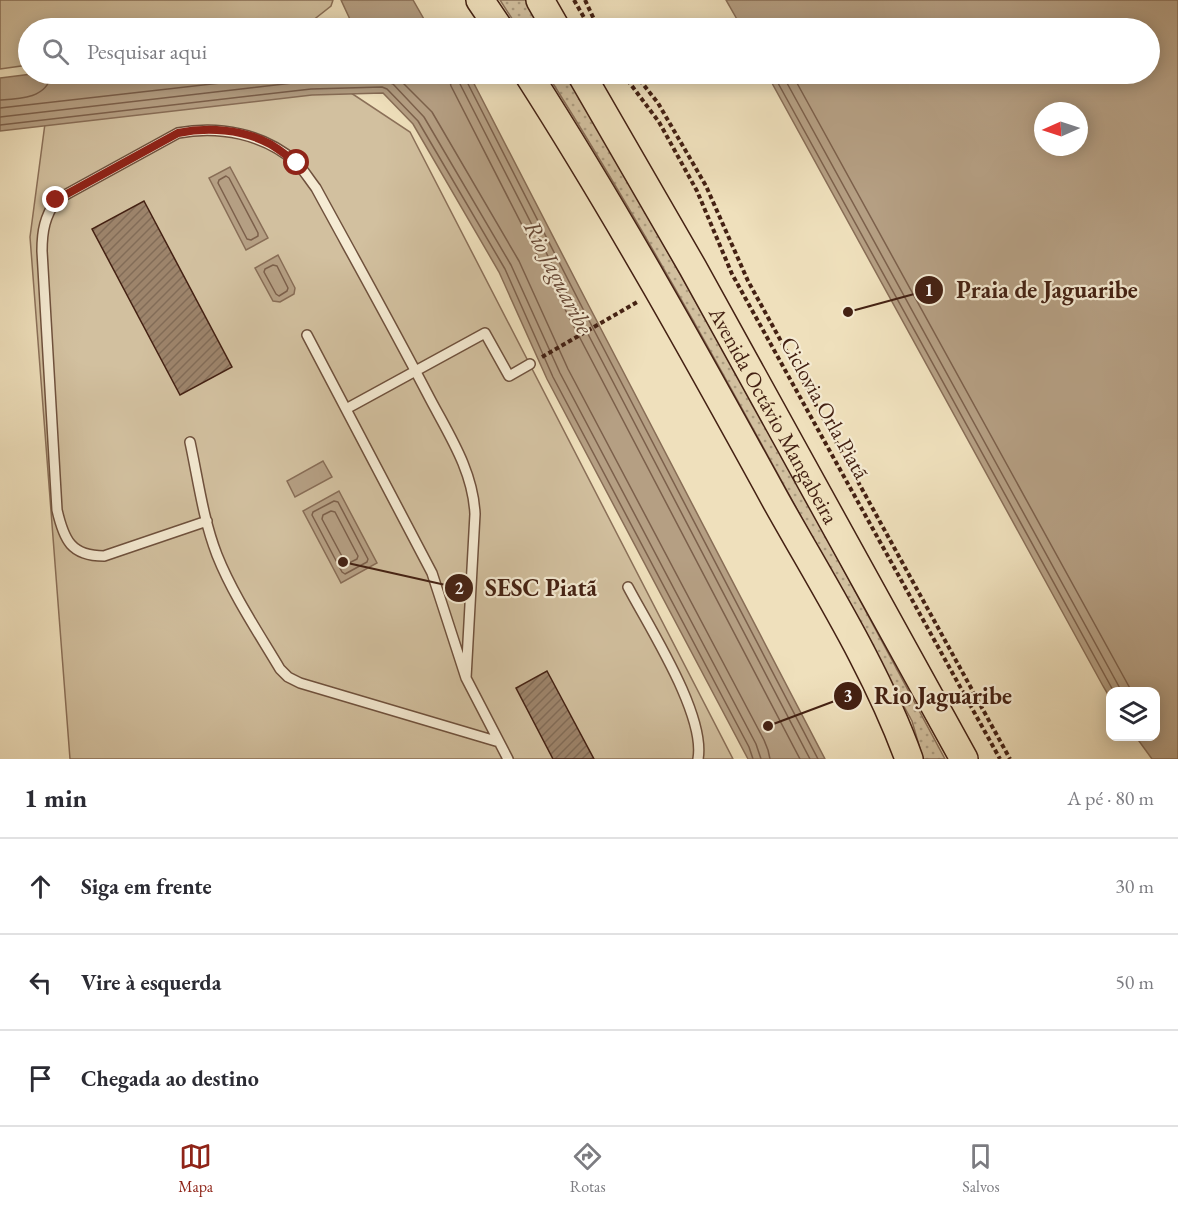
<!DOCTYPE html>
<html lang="pt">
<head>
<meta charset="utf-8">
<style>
	body { margin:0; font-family:"EB Garamond",serif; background:#f7f7f7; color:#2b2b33 }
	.controls { position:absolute; right:18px; bottom:18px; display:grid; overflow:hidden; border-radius:12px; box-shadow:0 3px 15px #0003 }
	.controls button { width:54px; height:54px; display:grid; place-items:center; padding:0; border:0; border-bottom:2px solid #e1e1e2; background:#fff; color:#2b2b33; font:30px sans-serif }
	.compass { position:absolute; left:1034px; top:102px; width:54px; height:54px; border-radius:50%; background:#fff; box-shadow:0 3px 15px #0003; rotate:267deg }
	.stop { position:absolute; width:18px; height:18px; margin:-14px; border:4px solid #8f2418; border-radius:50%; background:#fff }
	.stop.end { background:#8f2418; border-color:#fff; box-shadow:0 2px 6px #0008 }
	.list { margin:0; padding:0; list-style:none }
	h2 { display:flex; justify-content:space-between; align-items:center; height:78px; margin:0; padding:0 24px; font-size:26px }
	h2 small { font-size:20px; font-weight:400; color:#7c7c81 }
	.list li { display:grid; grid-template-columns:39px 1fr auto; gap:18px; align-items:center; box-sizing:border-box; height:96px; padding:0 24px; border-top:2px solid #e1e1e2 }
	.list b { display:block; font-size:22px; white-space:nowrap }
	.list em { font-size:20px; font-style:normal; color:#7c7c81 }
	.icon { flex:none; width:33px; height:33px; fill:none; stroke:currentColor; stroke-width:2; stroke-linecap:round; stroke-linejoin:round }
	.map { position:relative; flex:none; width:1178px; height:759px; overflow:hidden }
	.search { position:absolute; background:#fff; box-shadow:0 3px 15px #0003; left:18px; right:18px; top:18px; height:66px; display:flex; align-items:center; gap:15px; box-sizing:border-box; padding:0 21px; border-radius:33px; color:#7c7c81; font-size:22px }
	.sheet { height:366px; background:#fff }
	nav { display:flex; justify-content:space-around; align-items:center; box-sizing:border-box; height:84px; border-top:2px solid #e1e1e2; background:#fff; font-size:16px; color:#7c7c81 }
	nav a { display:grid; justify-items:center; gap:3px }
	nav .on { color:#8f2418 }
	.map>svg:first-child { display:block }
	.grass { fill:url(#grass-dots); stroke:#8b7059; stroke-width:1.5 }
	.green { fill:#d2c09f; stroke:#8b7059; stroke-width:1.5 }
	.water { fill:#b59f83; stroke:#886d56; stroke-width:1.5; fill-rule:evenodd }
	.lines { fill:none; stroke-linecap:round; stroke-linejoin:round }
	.shore { stroke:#7c604b; stroke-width:1.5 }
	.building { fill:url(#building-hatch); stroke:#442113; stroke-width:1.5 }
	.lane-casing { stroke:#6f513d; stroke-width:12 }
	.primary-casing { stroke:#442113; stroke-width:30 }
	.path { stroke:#442113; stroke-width:4; stroke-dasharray:4.5 3; stroke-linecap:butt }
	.lane { stroke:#f5ebd3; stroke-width:9 }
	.primary { stroke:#efe0bc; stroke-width:27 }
	.route { stroke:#8f2418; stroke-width:8 }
	.labels { text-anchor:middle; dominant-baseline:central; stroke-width:4.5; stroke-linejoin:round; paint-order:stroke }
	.street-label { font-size:22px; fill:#442113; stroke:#f5ebd3 }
	.water-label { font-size:24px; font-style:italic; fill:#664735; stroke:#f5ebd3 }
	.leader { fill:none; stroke:#442113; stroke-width:2 }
	.callout-dot { fill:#442113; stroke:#f5ebd3; stroke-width:2 }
	.mark-label { font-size:18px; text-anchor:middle; font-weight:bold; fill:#fff }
	.callout-label { font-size:24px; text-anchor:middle; font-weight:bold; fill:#442113; stroke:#f5ebd3; stroke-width:4.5; stroke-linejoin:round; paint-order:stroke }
</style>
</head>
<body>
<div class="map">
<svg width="1178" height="759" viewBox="0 0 1178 759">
	<defs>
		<pattern id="grass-dots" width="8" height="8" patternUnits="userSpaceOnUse" patternTransform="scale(1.5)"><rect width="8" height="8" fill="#d2c09f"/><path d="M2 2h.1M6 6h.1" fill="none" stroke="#ac9c80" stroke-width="1.8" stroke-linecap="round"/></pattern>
		<pattern id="building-hatch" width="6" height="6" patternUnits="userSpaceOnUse" patternTransform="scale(1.5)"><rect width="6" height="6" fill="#9d846b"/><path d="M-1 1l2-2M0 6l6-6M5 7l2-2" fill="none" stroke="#826c57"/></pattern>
	</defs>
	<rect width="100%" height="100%" fill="#efe0bc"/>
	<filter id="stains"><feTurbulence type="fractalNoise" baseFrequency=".00333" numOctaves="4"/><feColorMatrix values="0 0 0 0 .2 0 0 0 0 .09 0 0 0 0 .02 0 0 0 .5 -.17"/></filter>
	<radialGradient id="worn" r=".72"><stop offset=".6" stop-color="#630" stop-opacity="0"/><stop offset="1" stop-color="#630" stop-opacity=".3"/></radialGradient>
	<path class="grass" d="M500,0h28l15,28h-25z
		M547,74h21l228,407 149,278h-22l-11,-38c-119,-217 -233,-438 -365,-647z"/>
	<path class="green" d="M0,0h333l-2,6 -19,15 -100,-2 -14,9h-170v37l-28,4z
		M333,81l77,51 323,627h-663l-40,-522 16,-121z"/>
	<path class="water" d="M341,0h72l16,28h-75z
		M726,0h452v759h-26l-16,-22 20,-1v-44h-46v6l-7,-12 -336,-612h383v-46h-408zM1043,111h36v36h-36z
		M32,74h437l120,232 236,453h-77l-201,-380 -48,-107 -86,-148 -30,-31 -71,2 -312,36v-53z
		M230,167l38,71 -22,12 -37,-72z
		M278,255l17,33 -1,6 -14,8 -7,-1 -18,-33z
		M323,461l9,16 -37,20 -8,-16z
		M339,491l38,72 -36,20 -38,-72z"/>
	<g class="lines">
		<path class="shore" d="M394,74l38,38 87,149 49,108 196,371 4,10 2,9
			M448,74l3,12 118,231 231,442
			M457,74l2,8 118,231 233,446
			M465,74v4l118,231 235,450
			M773,74l341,618
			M782,74l340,618
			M792,74l340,618
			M0,100c20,-1 48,-2 51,-26
			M0,108l299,-34
			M0,117l310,-36 73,-1 10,4 31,33 87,148 49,108 196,371 5,15
			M0,125l311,-36 71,-2 5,2 31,32 87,148 48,108 196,370 4,12
			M226,176l3,2 29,55v3l-7,4 -4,-1 -29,-56 1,-3z
			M273,265l4,1 11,22 -1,3 -8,5 -3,-2 -12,-22 1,-3z
			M334,501l4,1 30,57 -1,3 -22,12 -3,-2 -30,-57 1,-3z
			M331,511l4,1 23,44 -1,3 -8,4 -4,-1 -23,-43 1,-4z"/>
	</g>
	<path class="building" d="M144,201l88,166 -52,28 -88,-166z
		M547,671l47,88h-41l-37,-71z"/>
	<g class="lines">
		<defs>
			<path id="lane" d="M307,335l125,238 34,105 42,81
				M346,409l139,-76 24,43 21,-12
				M190,442c8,37 13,77 27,113 16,40 41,77 63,114l8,8 12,6 199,59
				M207,521l-103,35c-33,0 -40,-16 -47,-46l-15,-259c0,-21 3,-34 14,-51l122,-67c41,-8 86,1 118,29 7,7 13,17 20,26 37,68 75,136 111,205 20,39 46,76 48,121l-9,164
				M628,587c21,40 78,128 70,172"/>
			<g id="primary">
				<path d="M480,0l19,28"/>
				<path d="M540,0l16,28"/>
				<path d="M528,74c89,139 169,283 248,427 47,84 100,167 133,258"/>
				<path id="s1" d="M581,74l112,194 271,491"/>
			</g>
		</defs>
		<use href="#lane" class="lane-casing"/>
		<use href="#primary" class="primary-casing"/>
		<path class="path" d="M574,0l16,28
			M585,0l13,28
			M623,74l36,48 38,69 35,83 268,485
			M635,74l23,29 48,83 42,95 262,478
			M542,357l97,-56"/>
		<use href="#lane" class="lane"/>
		<use href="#primary" class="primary"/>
	</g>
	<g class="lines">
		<path class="route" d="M56,200l122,-67c29,-6 65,-4 92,11 9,5 18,13 27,19"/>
	</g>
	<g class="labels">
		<g class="street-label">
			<text transform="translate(825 408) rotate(61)">Ciclovia Orla Piatã</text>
			<text stroke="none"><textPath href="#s1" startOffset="392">Avenida Octávio Mangabeira</textPath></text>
		</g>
		<g class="water-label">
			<text transform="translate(559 277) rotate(63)">Rio Jaguaribe</text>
		</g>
	</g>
	<path class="leader" d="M848 312L929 290M343 562L459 588M768 726L848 696"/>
	<g class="callout-dot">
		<circle cx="848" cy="312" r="6"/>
		<circle cx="343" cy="562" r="6"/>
		<circle cx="768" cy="726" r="6"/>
		<circle cx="929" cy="290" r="15"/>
		<circle cx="459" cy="588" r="15"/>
		<circle cx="848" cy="696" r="15"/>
	</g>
	<g class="mark-label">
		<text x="929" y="296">1</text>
		<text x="459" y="594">2</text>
		<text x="848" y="702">3</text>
	</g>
	<g class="callout-label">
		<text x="1047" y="298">Praia de Jaguaribe</text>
		<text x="541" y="596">SESC Piatã</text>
		<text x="943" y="704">Rio Jaguaribe</text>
	</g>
	<rect width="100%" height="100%" filter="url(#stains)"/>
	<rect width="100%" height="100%" fill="url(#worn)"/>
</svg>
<div class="controls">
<button><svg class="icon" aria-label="layers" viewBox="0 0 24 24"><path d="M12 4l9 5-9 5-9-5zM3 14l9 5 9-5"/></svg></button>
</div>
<svg class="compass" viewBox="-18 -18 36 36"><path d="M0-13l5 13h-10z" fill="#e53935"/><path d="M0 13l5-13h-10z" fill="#7c7c81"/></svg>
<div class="stop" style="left:297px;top:163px"></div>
<div class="stop end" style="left:56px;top:200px"></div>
<div class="search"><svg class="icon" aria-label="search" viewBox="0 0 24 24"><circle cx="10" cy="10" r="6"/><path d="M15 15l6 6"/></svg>Pesquisar aqui</div>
</div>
<section class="sheet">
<h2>1 min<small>A pé · 80 m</small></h2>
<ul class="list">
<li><svg class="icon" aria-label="ahead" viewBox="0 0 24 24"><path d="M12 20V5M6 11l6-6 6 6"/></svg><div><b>Siga em frente</b></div><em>30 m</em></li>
<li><svg class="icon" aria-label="left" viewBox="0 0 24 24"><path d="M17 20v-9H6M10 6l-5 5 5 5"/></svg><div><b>Vire à esquerda</b></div><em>50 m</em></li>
<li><svg class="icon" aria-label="arrive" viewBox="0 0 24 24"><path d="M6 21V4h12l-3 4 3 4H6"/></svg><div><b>Chegada ao destino</b></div></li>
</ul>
</section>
<nav>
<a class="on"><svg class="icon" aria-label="map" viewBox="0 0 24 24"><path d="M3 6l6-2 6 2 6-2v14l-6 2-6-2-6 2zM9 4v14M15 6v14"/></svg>Mapa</a>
<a><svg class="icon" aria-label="directions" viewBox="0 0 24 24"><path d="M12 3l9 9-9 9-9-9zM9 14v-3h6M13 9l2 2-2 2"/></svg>Rotas</a>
<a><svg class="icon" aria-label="saved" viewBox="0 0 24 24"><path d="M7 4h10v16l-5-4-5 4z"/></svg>Salvos</a>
</nav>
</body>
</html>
